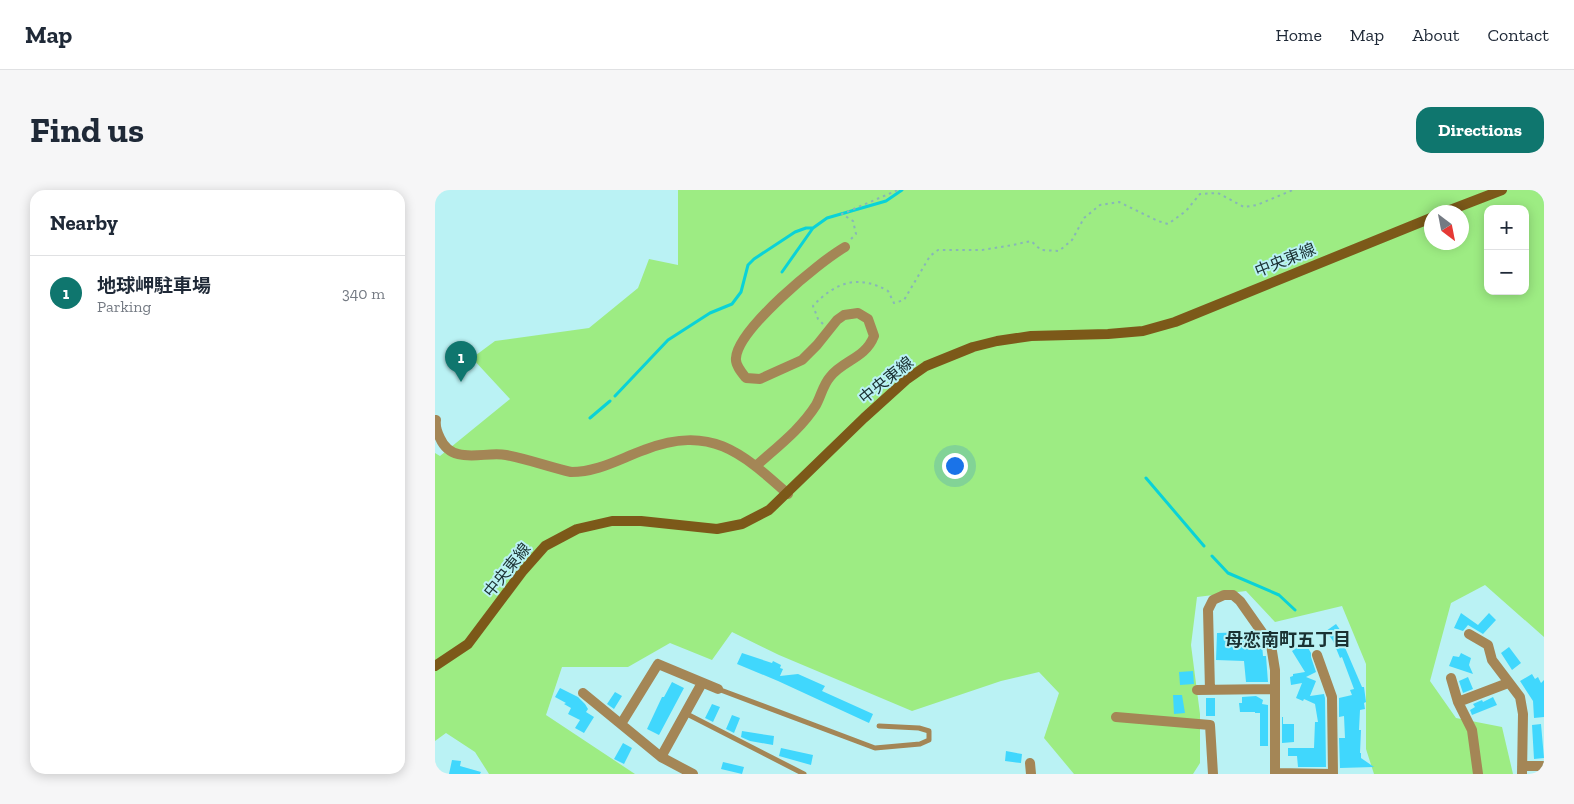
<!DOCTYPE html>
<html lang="en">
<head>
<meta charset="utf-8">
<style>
	body { margin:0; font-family:"Zilla Slab","Noto Sans JP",serif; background:#f6f6f7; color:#1f2937 }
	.controls { position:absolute; right:15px; top:15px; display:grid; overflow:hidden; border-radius:10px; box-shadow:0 2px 12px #0003 }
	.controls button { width:45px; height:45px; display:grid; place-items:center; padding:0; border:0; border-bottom:1px solid #e0e1e3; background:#fff; color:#1f2937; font:25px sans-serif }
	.compass { position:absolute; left:989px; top:15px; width:45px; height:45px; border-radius:50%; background:#fff; box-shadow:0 2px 12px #0003; rotate:148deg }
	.you { position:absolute; left:519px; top:275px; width:18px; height:18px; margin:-12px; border:4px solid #fff; border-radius:50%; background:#1a73e8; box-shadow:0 0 0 8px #1a73e833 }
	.badge { display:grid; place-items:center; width:32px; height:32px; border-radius:50%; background:#0f766e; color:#fff; font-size:16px; font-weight:700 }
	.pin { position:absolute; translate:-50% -41px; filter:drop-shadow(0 1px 2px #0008) }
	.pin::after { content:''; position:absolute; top:26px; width:18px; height:15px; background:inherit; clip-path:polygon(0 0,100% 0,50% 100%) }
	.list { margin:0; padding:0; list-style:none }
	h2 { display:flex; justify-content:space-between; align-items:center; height:65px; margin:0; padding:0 20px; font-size:21px }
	h2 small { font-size:16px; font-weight:400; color:#747a83 }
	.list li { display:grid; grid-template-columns:32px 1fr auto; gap:15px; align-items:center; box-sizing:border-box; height:75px; padding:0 20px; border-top:1px solid #e0e1e3 }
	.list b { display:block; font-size:19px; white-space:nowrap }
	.list p { margin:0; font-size:16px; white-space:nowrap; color:#747a83 }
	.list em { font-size:16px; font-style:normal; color:#747a83 }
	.map { position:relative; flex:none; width:1109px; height:584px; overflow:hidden; border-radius:15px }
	header { display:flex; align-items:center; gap:30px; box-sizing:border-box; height:70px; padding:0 25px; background:#fff; border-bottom:1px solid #e0e1e3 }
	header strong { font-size:24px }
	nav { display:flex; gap:28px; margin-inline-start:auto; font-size:18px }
	.intro { display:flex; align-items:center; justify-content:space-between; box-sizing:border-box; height:120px; padding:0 30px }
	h1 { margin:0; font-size:35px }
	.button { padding:12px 22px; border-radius:15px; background:#0f766e; color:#fff; font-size:18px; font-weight:700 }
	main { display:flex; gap:30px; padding:0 30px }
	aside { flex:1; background:#fff; border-radius:15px; box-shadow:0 2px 12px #0003 }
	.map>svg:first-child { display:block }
	.green { fill:#9dec83; fill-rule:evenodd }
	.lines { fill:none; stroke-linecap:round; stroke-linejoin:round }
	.stream { stroke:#0ad2d7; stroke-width:3 }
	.building { fill:#40d7fd }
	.path { stroke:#88b6b7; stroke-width:2; stroke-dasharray:2.5 4; stroke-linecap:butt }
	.lane { stroke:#a48656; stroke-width:5 }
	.street { stroke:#a48656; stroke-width:10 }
	.secondary { stroke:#7c5919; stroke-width:10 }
	.labels { text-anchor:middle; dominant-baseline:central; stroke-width:4; stroke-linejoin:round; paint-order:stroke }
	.street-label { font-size:16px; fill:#1a3132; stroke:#baf2f4 }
	.neighbourhood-label { font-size:18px; font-weight:bold; fill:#1a3132; stroke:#baf2f4 }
</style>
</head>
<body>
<header>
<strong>Map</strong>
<nav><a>Home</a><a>Map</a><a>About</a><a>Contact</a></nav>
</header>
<div class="intro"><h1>Find us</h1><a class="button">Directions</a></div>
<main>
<aside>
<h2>Nearby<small></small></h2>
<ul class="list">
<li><span class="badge">1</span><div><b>地球岬駐車場</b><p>Parking</p></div><em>340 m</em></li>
</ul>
</aside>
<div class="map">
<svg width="1109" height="584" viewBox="0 0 1109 584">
	<rect width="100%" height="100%" fill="#baf2f4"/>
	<path class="green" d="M243,0h866v447l-59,-52 -34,18 -21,78 26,37 46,9 11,47h-139l-8,-25v-85l-24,-58 -67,16 -29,-31 -49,6 -6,48 9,69v49l-7,11h-119l-30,-36 15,-45 -20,-21 -38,9 -89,30 -133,-56 -47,-23 -20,28 -42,-17 -42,24h-66l-16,48 89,59h-146l-14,-22 -29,-19 -11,8v-288l5,3 70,-57 -38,-41 23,-17 94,-13 49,-40 11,-29 29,6zM1053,19h37v82h-37zM996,22h30v30h-30z"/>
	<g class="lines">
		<path class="stream" d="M347,82l31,-44
			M180,206l53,-56 42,-27 22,-9 9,-12 7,-27 6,-6 41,-27 11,-4h7l14,-10 59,-17 16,-11
			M155,228l20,-17
			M711,288l58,68
			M777,366l16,17 51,22 16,15"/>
	</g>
	<path class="building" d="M1026,423l17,12 11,-12 7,7 -13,14 -15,-9 -5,6 -9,-3z
		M901,434l7,10 -3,2 22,51h2l2,15 -2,1 1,6 -5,1 -1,20h2l-1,23h1v5l13,9 -34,1v1l-1,-31h6l-1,-22 -5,1v-19l13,-3 -2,-5 4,-1 -12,-32 -2,1 -7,-17 -7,-10z
		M815,442v2h4l1,5 2,-1v5l5,1 1,12h3l2,26h-22l-2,-21 -28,-1 1,-27z
		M867,454l2,4 3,-2 4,7v4l5,15 -10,5 10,4 -6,15 14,-2 1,4 1,69h-28l-1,-11h-9v-8h26l1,-26h3l-3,-18 -11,-5 -1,2 -7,-3 6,-15 -11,2 -1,-8 3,-1v-2l12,-2 -13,-21z
		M1074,457l12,16 -9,7 -11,-17z
		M307,463l30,10 1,-2 8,4 -1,3 3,1 -3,7 18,-2 27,12 -3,5 51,23 -4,9 -91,-42 -41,-17z
		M1026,463l10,5 -2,7 4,9 -24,-8 4,-10 6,1z
		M758,481l1,13 -14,1 -1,-13z
		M1097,484l3,5 3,-2 3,6 3,-3v37l-10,1 -1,-17 -13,-20z
		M1033,487l5,12 -10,4 -4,-12z
		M237,492l12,6 -25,47 -12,-6 15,-32h2z
		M125,498l18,9 7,7 3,5 -2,3 8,5 -10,16 -9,-5 5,-8 -12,-6 3,-6 -7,-4 2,-1 -11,-6z
		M180,502l7,4 -8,13 -7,-5z
		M738,505h9l3,18 -11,1z
		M821,506l7,4 -1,4 6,1v41h-8v-33h-5v-1h-15l-1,-9h3v-6z
		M1058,507l4,8 -25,10 -2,-5 5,-3 -2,-3 9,-4 1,2z
		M771,508h9v18h-9z
		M277,514l8,3 -7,15 -8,-4z
		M297,525l8,3 -6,15 -8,-4z
		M847,527h1v7h11v18l-12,1z
		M1106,534l3,34 -10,1 -2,-34z
		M307,541l32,5 -1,9 -23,-4 -9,-4z
		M188,553l9,5 -8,16 -10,-5z
		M346,558l32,7 -2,10 -32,-9z
		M571,561l16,3 -1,9 -16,-2z
		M17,570l9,1 -1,5 21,6 -1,2h-31z
		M288,572l21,5 -2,7 -21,-5z"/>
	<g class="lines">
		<path class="path" d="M416,49l5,-5 -3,-13 -11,-7 56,-24
			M388,134l-5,-5 -5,-13c22,-24 46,-32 75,-15l6,12 10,-3 26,-44 8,-6h44l31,-5 18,-4 10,9 18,1 13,-11 12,-22 16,-13 19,-3 39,19 10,3 18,-13 14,-17 18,-1 26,14 13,-2 36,-15"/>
		<path class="lane" d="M283,499l157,59 45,-4 9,-4v-9l-10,-3 -40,-2
			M250,523l119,61"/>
		<path class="street" d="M1,230c-1,6 1,12 4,18 12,28 44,13 66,17 22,4 43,12 65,17 27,0 48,-13 73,-22 66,-26 97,2 144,44
			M321,276c21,-19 45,-37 60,-61 5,-9 7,-20 14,-28 13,-17 35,-18 44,-41l-6,-17 -10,-6 -14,2 -7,5 -20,25 -15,15 -42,19 -14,-1c-4,-5 -11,-13 -10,-20 2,-29 83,-96 109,-111
			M1034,444l19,11 4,15 28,37 3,17 -1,60
			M882,465l15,42 1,77
			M1016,488l7,24 14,28 6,44
			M762,500l78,-1
			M775,500l-2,-80 5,-10 11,-5h9l7,6 31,44 4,25v104
			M148,503l78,64 32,17
			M1023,512l50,-19
			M681,527l94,8 3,49
			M186,534l37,-60 60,25
			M226,567l41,-74
			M595,573l1,11
			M1087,576h22
			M840,583l58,1"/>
		<path class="secondary" d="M1010,22l57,-22
			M0,476l33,-22 54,-72 23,-26 32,-17 35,-8h29l76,8 25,-5 27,-14 95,-92 42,-38 20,-14 47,-19 24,-6 34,-5 77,-2 35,-3 32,-9 256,-104"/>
	</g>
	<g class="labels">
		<g class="street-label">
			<text transform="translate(850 70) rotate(-22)">中央東線</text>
			<text transform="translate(451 190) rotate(-39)">中央東線</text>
			<text transform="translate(72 380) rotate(-51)">中央東線</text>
		</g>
		<g class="neighbourhood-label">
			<text x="853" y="450">母恋南町五丁目</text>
		</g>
	</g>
</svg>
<div class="controls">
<button>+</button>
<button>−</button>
</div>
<svg class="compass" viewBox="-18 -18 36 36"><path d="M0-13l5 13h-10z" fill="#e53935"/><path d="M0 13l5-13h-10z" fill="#747a83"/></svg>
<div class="you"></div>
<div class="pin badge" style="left:26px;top:192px">1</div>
</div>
</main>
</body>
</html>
